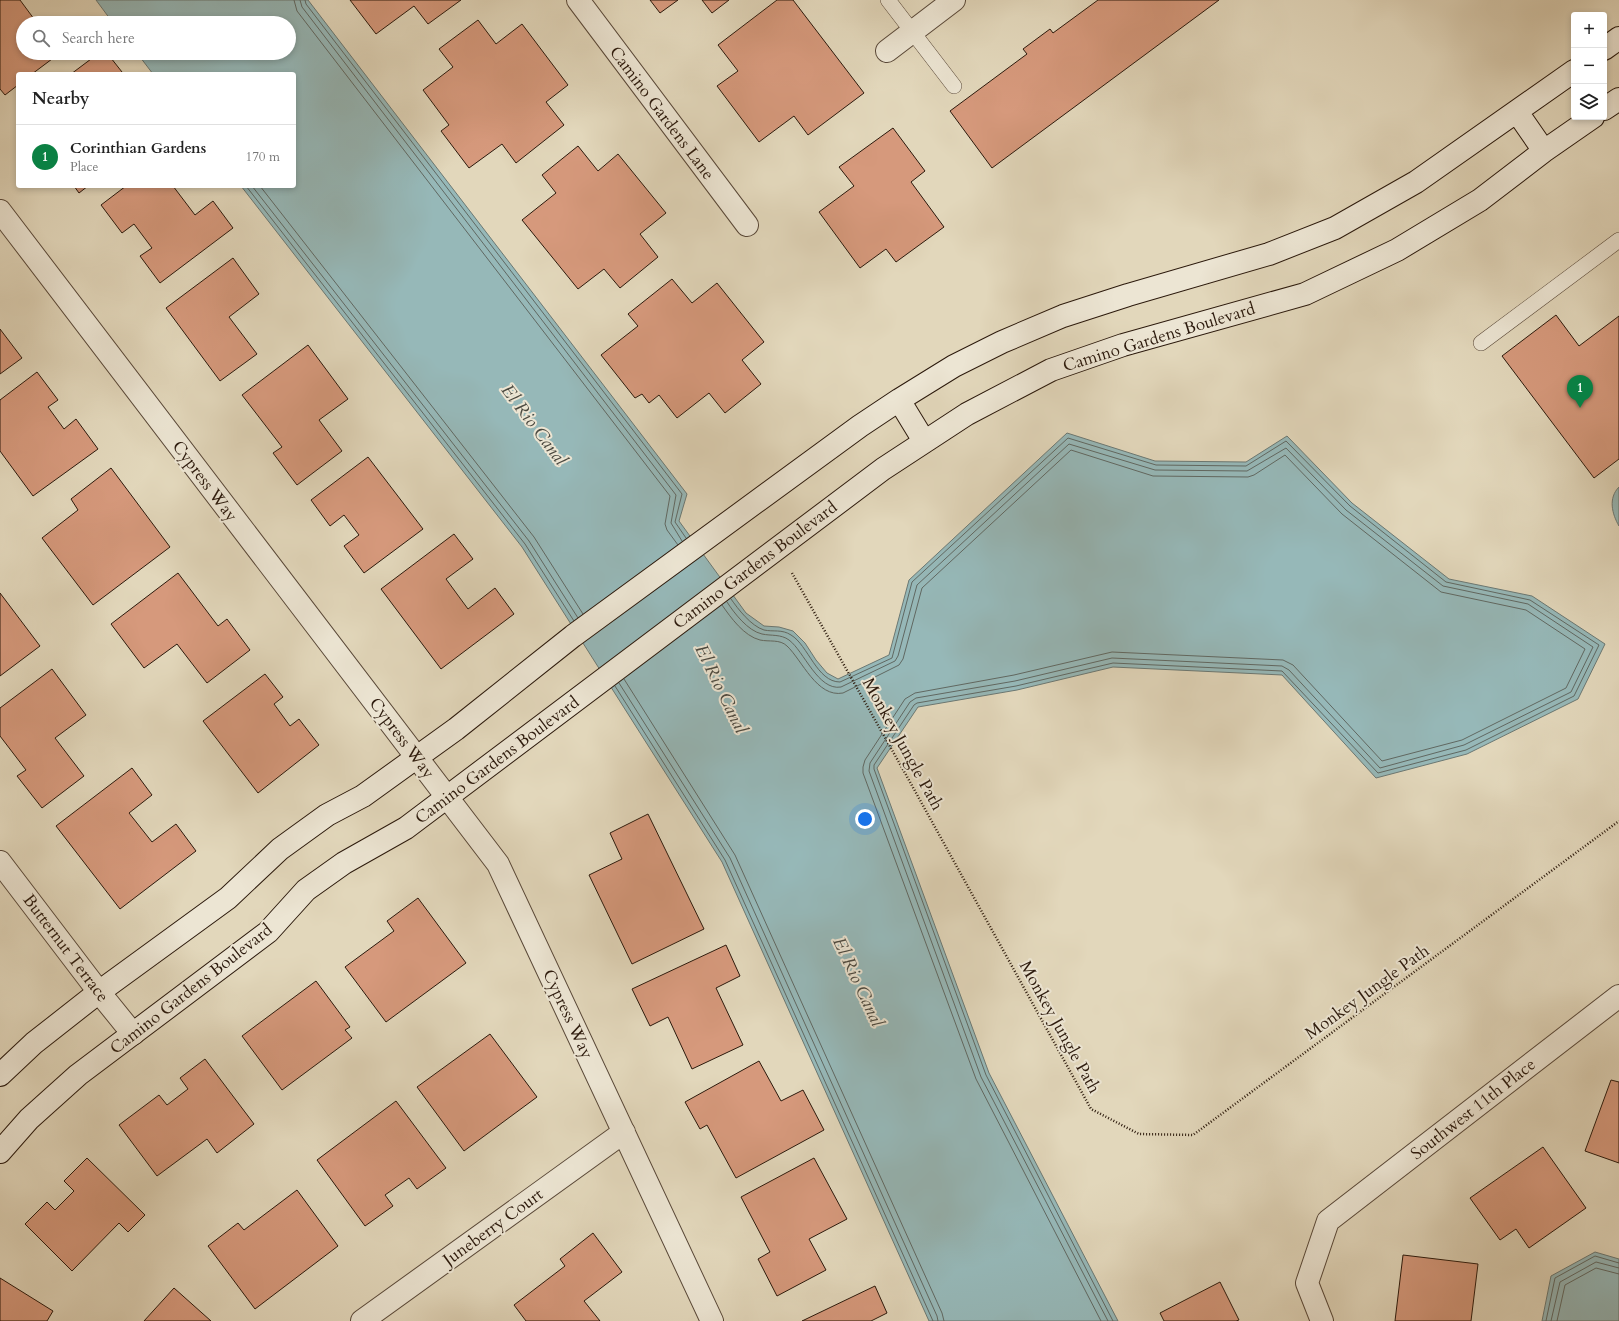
<!DOCTYPE html>
<html lang="en">
<head>
<meta charset="utf-8">
<style>
	body { margin:0; font-family:Cardo,serif; background:#f6f6f6; color:#222 }
	.controls { position:absolute; right:12px; top:12px; display:grid; overflow:hidden; border-radius:4px; box-shadow:0 2px 6px #0003 }
	.controls button { width:36px; height:36px; display:grid; place-items:center; padding:0; border:0; border-bottom:1px solid #e0e0e0; background:#fff; color:#222; font:20px sans-serif }
	.you { position:absolute; left:865px; top:819px; width:14px; height:14px; margin:-10px; border:3px solid #fff; border-radius:50%; background:#1a73e8; box-shadow:0 0 0 6px #1a73e833 }
	.badge { display:grid; place-items:center; width:26px; height:26px; border-radius:50%; background:#0b8043; color:#fff; font-size:13px; font-weight:700 }
	.pin { position:absolute; translate:-50% -33px; filter:drop-shadow(0 1px 2px #0008) }
	.pin::after { content:''; position:absolute; top:21px; width:14px; height:12px; background:inherit; clip-path:polygon(0 0,100% 0,50% 100%) }
	.list { margin:0; padding:0; list-style:none }
	h2 { display:flex; justify-content:space-between; align-items:center; height:52px; margin:0; padding:0 16px; font-size:17px }
	h2 small { font-size:13px; font-weight:400; color:#767676 }
	.list li { display:grid; grid-template-columns:26px 1fr auto; gap:12px; align-items:center; box-sizing:border-box; height:64px; padding:0 16px; border-top:1px solid #e0e0e0 }
	.list b { display:block; font-size:15px; white-space:nowrap }
	.list p { margin:0; font-size:13px; white-space:nowrap; color:#767676 }
	.list em { font-size:13px; font-style:normal; color:#767676 }
	.icon { flex:none; width:22px; height:22px; fill:none; stroke:currentColor; stroke-width:2; stroke-linecap:round; stroke-linejoin:round }
	.map { position:relative; flex:none; width:1619px; height:1321px; overflow:hidden }
	.search { position:absolute; background:#fff; box-shadow:0 2px 6px #0003; left:16px; top:16px; width:280px; height:44px; display:flex; align-items:center; gap:10px; box-sizing:border-box; padding:0 14px; border-radius:22px; color:#767676; font-size:15px }
	.panel { position:absolute; background:#fff; box-shadow:0 2px 6px #0003; left:16px; top:72px; width:280px; height:116px; border-radius:4px }
	.map>svg:first-child { display:block }
	.water { fill:#96b8b8; stroke:#6b7873 }
	.lines { fill:none; stroke-linecap:round; stroke-linejoin:round }
	.shore { stroke:#606862; stroke-width:1 }
	.building { fill:#d6997c; stroke:#2b190c }
	.lane-casing { stroke:#594838; stroke-width:16 }
	.street-casing { stroke:#594838; stroke-width:24 }
	.secondary-casing { stroke:#2b190c; stroke-width:24 }
	.path { stroke:#2b190c; stroke-width:2.5; stroke-dasharray:1 2; stroke-linecap:butt }
	.lane { stroke:#ece5d3; stroke-width:15 }
	.street { stroke:#ece5d3; stroke-width:22 }
	.secondary { stroke:#ece5d3; stroke-width:22 }
	.labels { text-anchor:middle; dominant-baseline:central; stroke-width:4; stroke-linejoin:round; paint-order:stroke }
	.street-label { font-size:17px; fill:#2b190c; stroke:#ece5d3 }
	.water-label { font-size:18px; font-style:italic; fill:#4b4940; stroke:#ece5d3 }
</style>
</head>
<body>
<div class="map">
<svg width="1619" height="1321" viewBox="0 0 1619 1321">
	<rect width="100%" height="100%" fill="#e2d7bb"/>
	<filter id="stains"><feTurbulence type="fractalNoise" baseFrequency=".005" numOctaves="4"/><feColorMatrix values="0 0 0 0 .2 0 0 0 0 .09 0 0 0 0 .02 0 0 0 .5 -.17"/></filter>
	<radialGradient id="worn" r=".72"><stop offset=".6" stop-color="#630" stop-opacity="0"/><stop offset="1" stop-color="#630" stop-opacity=".3"/></radialGradient>
	<path class="water" d="M96,0h212l379,494 -8,27 67,92 18,13 15,1 14,4 12,12 11,17 11,13 11,6 51,-24 20,-75 158,-147 88,28 91,1 41,-26 65,67 97,76 83,17 73,48 -27,55 -111,55 -91,24 -94,-103 -169,-8 -96,23 -99,17 -41,61 112,305 129,248h-189l-207,-459 -200,-315 -281,-361h53v-112h-141l-16,-21h152v-30h-176z
		M1619,487v39c-7,-12 -11,-28 0,-39z
		M1595,1252l24,7v62h-77l9,-45z"/>
	<g class="lines">
		<path class="shore" d="M294,0l3,11 373,485 -5,28 2,6 11,15
			M300,0l2,7 374,488 -5,28 11,18
			M305,0l1,4 376,490 -7,28 11,16
			M246,186l279,358 49,77
			M252,186l277,355 49,77
			M260,186l274,351 49,77
			M731,599c7,10 20,27 33,31 9,2 18,-1 27,5 17,10 26,47 49,47l52,-24 20,-76 156,-144 88,27 90,1 40,-25 64,65 96,76 84,18 69,45 -25,51 -108,54 -88,23 -96,-102 -169,-8 -97,23 -99,17 -3,2 -40,60v4l112,306 127,246
			M727,602c7,11 21,29 35,32 9,2 19,0 27,6 15,11 29,51 52,47l54,-26 3,-5 19,-71 152,-141 86,26 92,1 39,-23 60,62 97,76 85,18 65,43 -22,45 -107,53 -84,23 -91,-98 -7,-4 -170,-8 -97,23 -99,17 -6,4 -40,61 -1,8 112,306 127,244
			M722,605c9,13 22,31 38,35 9,2 20,-1 27,6 15,14 30,52 56,47l56,-28 4,-6 19,-71 149,-138 82,26 95,1 6,-2 31,-20 57,59 99,78 85,18 59,39 -19,39 -104,52 -80,21 -89,-96 -10,-5 -171,-8 -98,23 -99,18 -10,6 -40,61 -2,7v6l113,306 125,242
			M624,679l111,176 207,458 2,8
			M619,683l111,175 207,458 1,5
			M615,686l110,174 208,461
			M1546,1321l9,-43 40,-22 24,7
			M1551,1321l9,-39 36,-20 23,6
			M1557,1321l8,-36 31,-17 23,6"/>
	</g>
	<path class="building" d="M0,0h20l17,23h-14v30h37l-28,21h-14v11l-13,10 -5,-6z
		M350,0h111l-33,24 -14,-18 -38,28z
		M650,0h28l-18,13z
		M702,0h27l-17,13z
		M777,0h16l71,93 -56,42 -14,-19 -35,26 -42,-56 21,-15 -20,-26z
		M1098,0h121l-227,168 -42,-57 77,-57 -4,-5 27,-20 3,4z
		M478,20l18,24 26,-20 46,61 -22,17 18,23 -48,38 -14,-19 -33,24 -28,-37 8,-6 -26,-35 30,-23 -14,-18z
		M99,53h8l15,19 -2,2h-49z
		M893,128l32,43 -14,11 33,45 -48,35 -10,-13 -26,19 -41,-56 35,-26 -15,-19z
		M578,146l20,25 20,-17 48,59 -26,21 18,23 -38,31 -16,-19 -26,20 -56,-69 34,-27 -14,-18z
		M74,186h14l-9,7z
		M126,186h47l22,29 18,-14 20,27 -73,55 -20,-27 12,-8 -18,-24 -12,9 -21,-28z
		M233,258l26,36 -30,23 28,37 -37,27 -54,-73z
		M672,279l20,24 25,-20 47,59 -22,18 19,24 -36,29 -16,-20 -32,25 -18,-23 -10,8 -7,-9 -7,4 -34,-43 37,-29 -10,-12z
		M1556,315l23,31 40,-30v143l-25,19 -92,-122z
		M0,329l22,29 -22,16z
		M308,345l40,54 -29,21 23,31 -45,34 -24,-32 9,-6 -40,-52z
		M37,372l21,28 -10,7 16,22 12,-10 22,30 -65,47 -33,-45v-51z
		M368,457l55,72 -59,44 -20,-27 15,-11 -15,-20 -14,11 -19,-26z
		M111,468l59,79 -77,58 -51,-67 36,-28 -7,-11z
		M454,534l19,25 -27,20 22,30 27,-21 19,26 -73,55 -60,-80z
		M178,573l40,53 9,-7 23,31 -43,33 -30,-39 -33,24 -33,-44z
		M0,593l40,53 -40,30z
		M52,669l34,46 -31,23 29,38 -42,32 -25,-32 9,-6 -26,-34v-28z
		M265,674l18,23 -9,7 16,22 9,-7 20,26 -61,48 -55,-72z
		M132,768l20,27 -23,18 23,29 24,-18 20,27 -76,58 -64,-83z
		M648,814l56,115 -72,35 -43,-89 33,-16 -12,-26z
		M418,898l48,65 -80,59 -41,-55 49,-36 -7,-10z
		M726,945l14,31 -24,12 27,57 -51,24 -24,-52 -18,9 -18,-37z
		M316,981l34,46 -5,3 7,8 -70,52 -40,-54z
		M490,1034l47,63 -73,54 -47,-64z
		M205,1059l49,65 -37,29 -10,-14 -50,37 -38,-51 40,-30 8,10 21,-16 -8,-11z
		M759,1061l22,40 22,-11 21,40 -88,48 -29,-53 -7,4 -15,-27z
		M1611,1080l8,2v81l-34,-12z
		M396,1101l50,67 -29,21 -8,-11 -24,17 8,11 -28,20 -48,-66z
		M1543,1147l43,61 -57,40 -13,-19 -16,11 -30,-42z
		M87,1158l58,57 -17,17 -9,-9 -47,48 -47,-47 22,-22 8,8 19,-19 -10,-10z
		M814,1158l33,61 -38,20 17,31 -49,26 -19,-37 12,-7 -29,-55z
		M297,1190l41,56 -83,63 -47,-63 30,-23 6,7z
		M593,1233l29,39 -38,29 16,20h-74l-12,-16 51,-39 -5,-7z
		M1403,1255l75,9 -7,57h-76z
		M0,1278l53,33 -6,10h-47z
		M1220,1282l19,38 -3,1h-72l-4,-8z
		M875,1286l12,27 -16,8h-69z
		M174,1288l37,33h-67z"/>
	<g class="lines">
		<defs>
			<path id="lane" d="M888,0l66,86
				M1481,343l138,-103"/>
			<path id="street" d="M578,0l169,225
				M887,51l67,-51
				M0,211l498,653 214,457
				M0,862l99,130 34,42
				M362,1321l262,-189
				M1322,1321l-15,-38 21,-62 291,-225"/>
			<path id="secondary" d="M1604,49l15,-11
				M1604,109l15,-10
				M1517,112l27,39
				M899,400l25,41
				M0,1075l34,-32 65,-51 129,-94 52,-49 47,-34 36,-19 93,-67 117,-93 287,-210 39,-26 55,-34 48,-24 61,-26 65,-21 141,-41 66,-26 81,-46 158,-111
				M0,1152l29,-33 49,-44 190,-143 38,-42 38,-27 62,-35 477,-359 84,-55 84,-44 72,-25 182,-51 92,-44 83,-50 64,-49 49,-34"/>
		</defs>
		<use href="#lane" class="lane-casing"/>
		<use href="#street" class="street-casing"/>
		<use href="#secondary" class="secondary-casing"/>
		<path class="path" d="M792,573l113,200 186,336 48,25 54,1 426,-314"/>
		<use href="#lane" class="lane"/>
		<use href="#street" class="street"/>
		<use href="#secondary" class="secondary"/>
	</g>
	<g class="labels">
		<g class="street-label">
			<text transform="translate(662 113) rotate(53)">Camino Gardens Lane</text>
			<text transform="translate(1159 337) rotate(-17)">Camino Gardens Boulevard</text>
			<text transform="translate(205 481) rotate(53)">Cypress Way</text>
			<text transform="translate(755 565) rotate(-37)">Camino Gardens Boulevard</text>
			<text transform="translate(402 738) rotate(53)">Cypress Way</text>
			<text transform="translate(903 744) rotate(61)">Monkey Jungle Path</text>
			<text transform="translate(497 760) rotate(-37)">Camino Gardens Boulevard</text>
			<text transform="translate(66 948) rotate(53)">Butternut Terrace</text>
			<text transform="translate(191 989) rotate(-38)">Camino Gardens Boulevard</text>
			<text transform="translate(1367 992) rotate(-36)">Monkey Jungle Path</text>
			<text transform="translate(568 1014) rotate(65)">Cypress Way</text>
			<text transform="translate(1060 1027) rotate(61)">Monkey Jungle Path</text>
			<text transform="translate(1473 1109) rotate(-38)">Southwest 11th Place</text>
			<text transform="translate(493 1227) rotate(-36)">Juneberry Court</text>
		</g>
		<g class="water-label">
			<text transform="translate(534 425) rotate(53)">El Rio Canal</text>
			<text transform="translate(721 689) rotate(64)">El Rio Canal</text>
			<text transform="translate(858 982) rotate(65)">El Rio Canal</text>
		</g>
	</g>
	<rect width="100%" height="100%" filter="url(#stains)"/>
	<rect width="100%" height="100%" fill="url(#worn)"/>
</svg>
<div class="controls">
<button>+</button>
<button>−</button>
<button><svg class="icon" aria-label="layers" viewBox="0 0 24 24"><path d="M12 4l9 5-9 5-9-5zM3 14l9 5 9-5"/></svg></button>
</div>
<div class="you"></div>
<div class="pin badge" style="left:1580px;top:408px">1</div>
<div class="search"><svg class="icon" aria-label="search" viewBox="0 0 24 24"><circle cx="10" cy="10" r="6"/><path d="M15 15l6 6"/></svg>Search here</div>
<section class="panel">
<h2>Nearby<small></small></h2>
<ul class="list">
<li><span class="badge">1</span><div><b>Corinthian Gardens</b><p>Place</p></div><em>170 m</em></li>
</ul>
</section>
</div>
</body>
</html>
